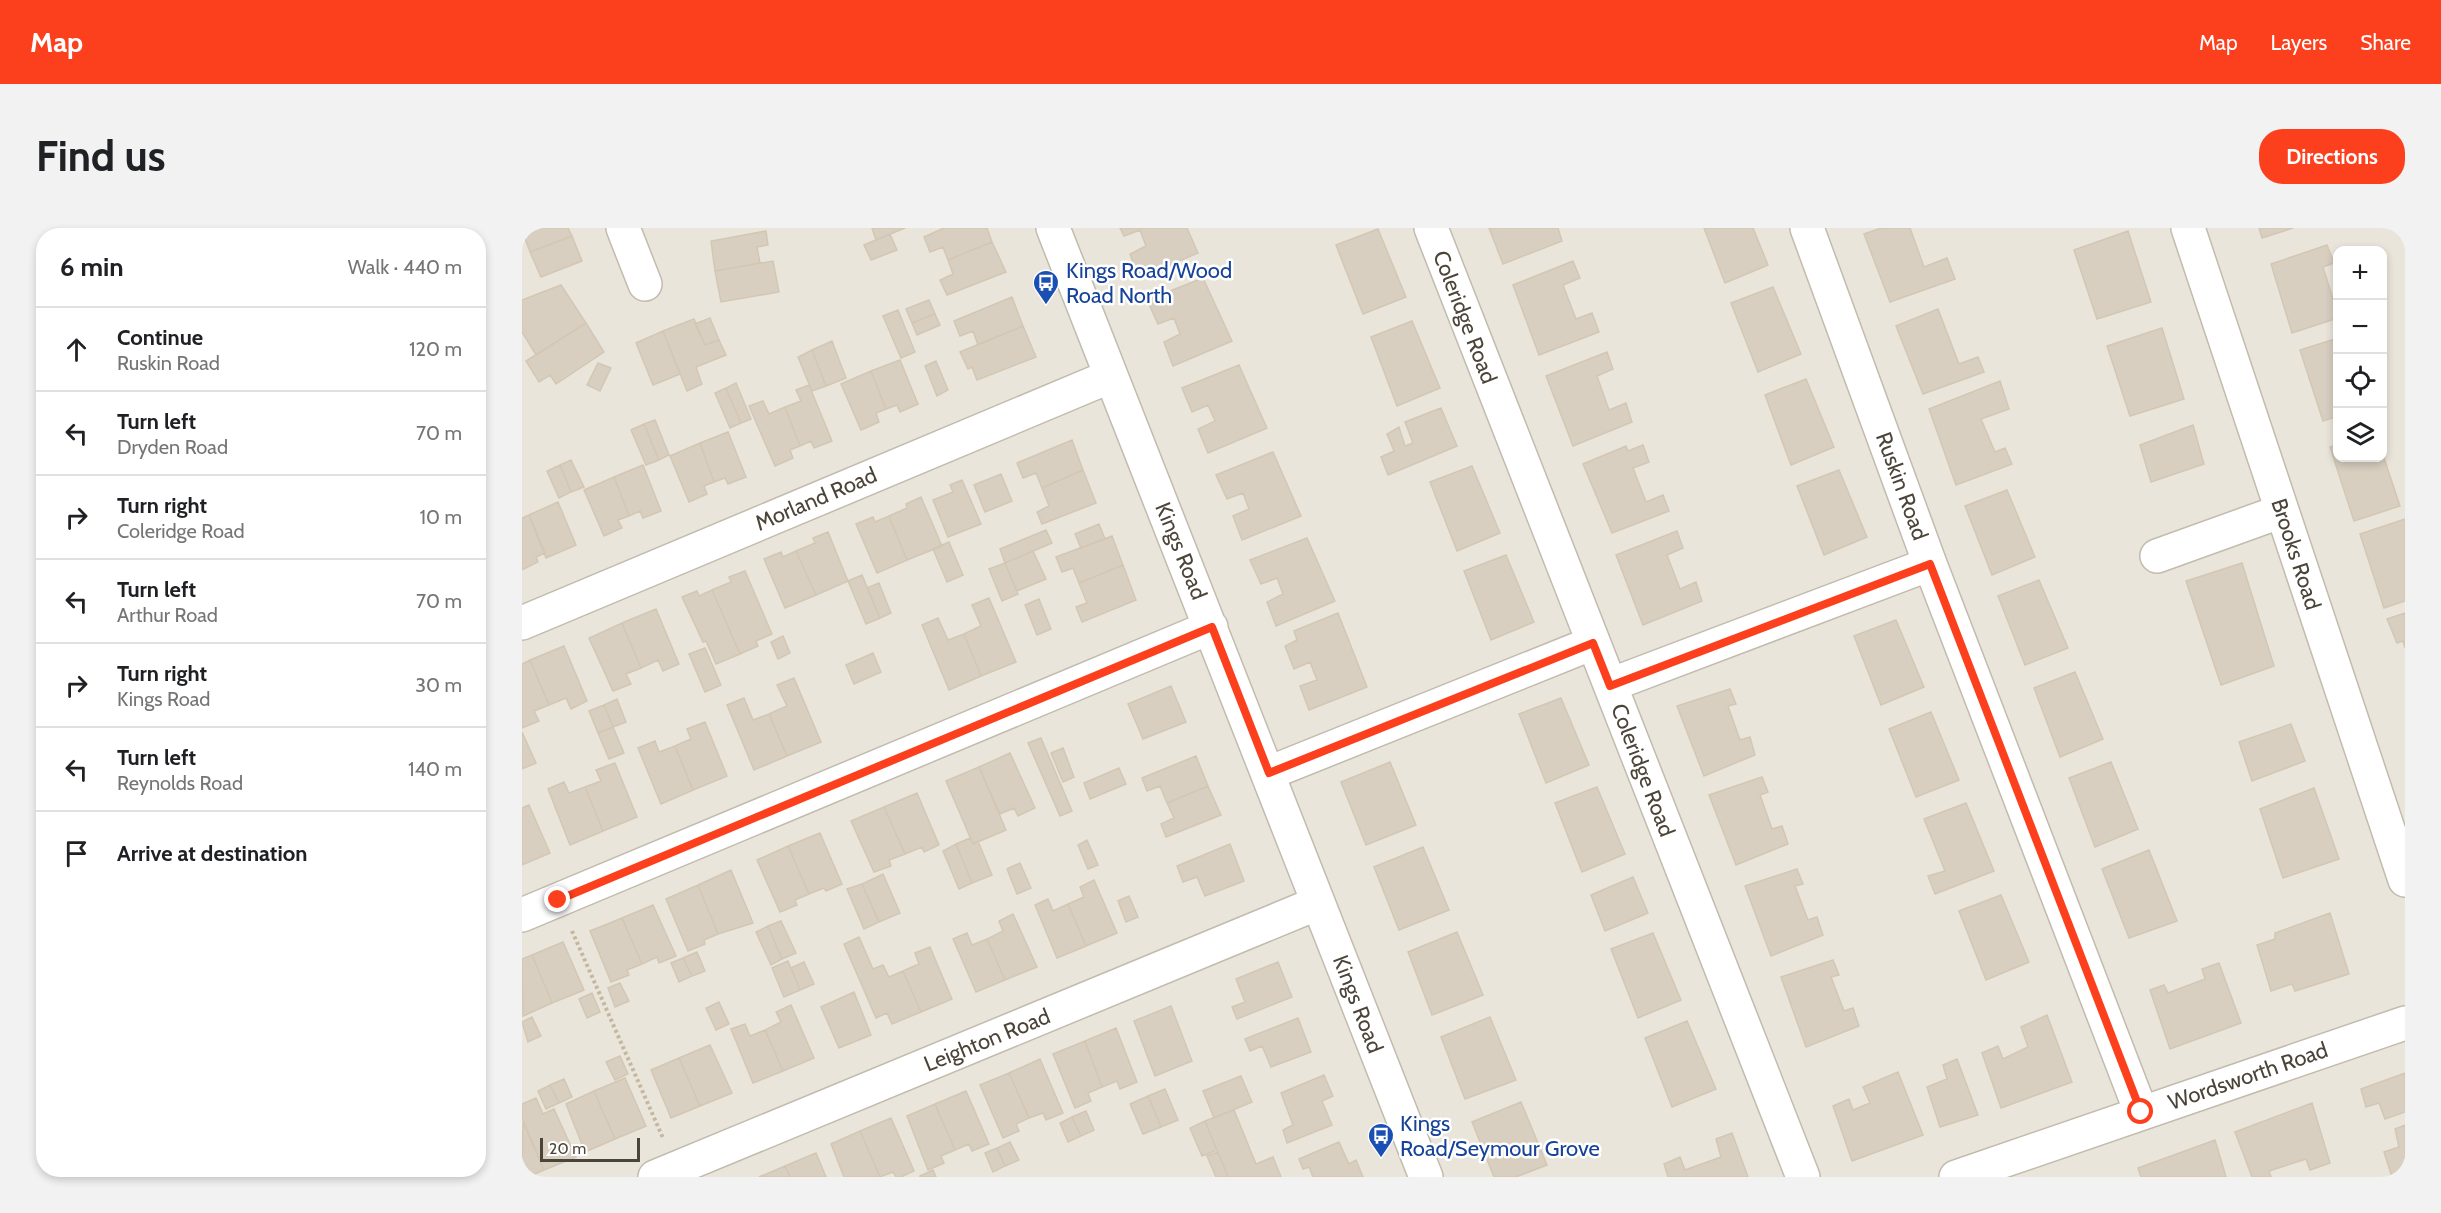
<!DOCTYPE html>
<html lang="en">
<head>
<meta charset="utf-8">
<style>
	body { margin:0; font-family:Cabin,sans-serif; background:#f2f2f2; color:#202124 }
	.controls { position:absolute; right:18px; top:18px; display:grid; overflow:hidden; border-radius:12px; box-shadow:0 3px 9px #0003 }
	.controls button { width:54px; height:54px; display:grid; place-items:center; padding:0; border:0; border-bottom:2px solid #e0e0e0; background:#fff; color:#202124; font:30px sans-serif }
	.scale { position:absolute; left:18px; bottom:15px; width:100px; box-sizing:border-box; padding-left:6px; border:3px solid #4b4439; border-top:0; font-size:16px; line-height:21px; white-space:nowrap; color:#4b4439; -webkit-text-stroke:4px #fff; paint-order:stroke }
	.stop { position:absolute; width:18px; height:18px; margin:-14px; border:4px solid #fc3f1d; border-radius:50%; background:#fff }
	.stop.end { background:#fc3f1d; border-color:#fff; box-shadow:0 2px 6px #0008 }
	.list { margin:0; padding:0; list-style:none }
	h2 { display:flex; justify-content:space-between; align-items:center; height:78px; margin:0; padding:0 24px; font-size:26px }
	h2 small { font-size:20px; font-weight:400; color:#757577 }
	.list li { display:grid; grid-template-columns:39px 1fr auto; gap:18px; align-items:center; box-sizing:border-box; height:84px; padding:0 24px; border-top:2px solid #e0e0e0 }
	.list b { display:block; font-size:22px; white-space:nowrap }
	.list p { margin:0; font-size:20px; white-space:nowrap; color:#757577 }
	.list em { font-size:20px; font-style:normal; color:#757577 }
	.icon { flex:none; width:33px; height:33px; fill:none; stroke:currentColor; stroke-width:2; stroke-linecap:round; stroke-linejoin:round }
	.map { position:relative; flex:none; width:1883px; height:949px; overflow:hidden; border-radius:24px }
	header { display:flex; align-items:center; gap:36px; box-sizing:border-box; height:84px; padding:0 30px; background:#fc3f1d; color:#fff }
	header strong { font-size:28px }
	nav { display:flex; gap:33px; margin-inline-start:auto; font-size:21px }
	.intro { display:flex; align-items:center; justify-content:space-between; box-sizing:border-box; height:144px; padding:0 36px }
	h1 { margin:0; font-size:42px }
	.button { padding:15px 27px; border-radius:24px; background:#fc3f1d; color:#fff; font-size:21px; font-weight:700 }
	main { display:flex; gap:36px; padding:0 36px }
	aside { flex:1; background:#fff; border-radius:24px; box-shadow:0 3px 9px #0003 }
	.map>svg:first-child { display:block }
	.residential { fill:#eae5da; fill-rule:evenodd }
	.building { fill:#d8cfc1; stroke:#d3c7b4; stroke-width:1.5 }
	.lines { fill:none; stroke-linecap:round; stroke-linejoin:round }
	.minor-casing { stroke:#c2bbae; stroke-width:36 }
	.path { stroke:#c4b79f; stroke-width:4; stroke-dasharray:3 3; stroke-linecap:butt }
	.minor { stroke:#fff; stroke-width:33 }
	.route { stroke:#fc3f1d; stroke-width:8 }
	.labels { text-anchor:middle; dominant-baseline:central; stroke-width:5; stroke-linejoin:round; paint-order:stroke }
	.transit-label { font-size:22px; fill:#164399; stroke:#fff; text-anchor:start }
	.street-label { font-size:22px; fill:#4b4439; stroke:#fff }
</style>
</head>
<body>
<header>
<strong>Map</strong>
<nav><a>Map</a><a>Layers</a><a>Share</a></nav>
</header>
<div class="intro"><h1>Find us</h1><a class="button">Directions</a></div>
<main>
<aside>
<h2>6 min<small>Walk · 440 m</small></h2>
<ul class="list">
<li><svg class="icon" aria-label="ahead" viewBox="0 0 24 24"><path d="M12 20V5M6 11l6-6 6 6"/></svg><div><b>Continue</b><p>Ruskin Road</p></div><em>120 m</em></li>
<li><svg class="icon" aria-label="left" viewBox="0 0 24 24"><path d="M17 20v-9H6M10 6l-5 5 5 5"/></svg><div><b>Turn left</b><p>Dryden Road</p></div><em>70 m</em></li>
<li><svg class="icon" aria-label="right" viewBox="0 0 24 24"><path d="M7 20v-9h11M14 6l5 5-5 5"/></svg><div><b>Turn right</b><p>Coleridge Road</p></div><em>10 m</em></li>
<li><svg class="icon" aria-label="left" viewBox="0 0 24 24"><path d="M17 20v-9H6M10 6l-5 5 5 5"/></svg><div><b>Turn left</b><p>Arthur Road</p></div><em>70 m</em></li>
<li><svg class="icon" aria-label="right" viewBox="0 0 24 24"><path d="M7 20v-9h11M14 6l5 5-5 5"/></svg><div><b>Turn right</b><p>Kings Road</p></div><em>30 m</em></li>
<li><svg class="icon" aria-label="left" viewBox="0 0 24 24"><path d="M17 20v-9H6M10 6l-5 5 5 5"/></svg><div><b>Turn left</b><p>Reynolds Road</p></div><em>140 m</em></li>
<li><svg class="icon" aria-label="arrive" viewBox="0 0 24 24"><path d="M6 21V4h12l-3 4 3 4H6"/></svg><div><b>Arrive at destination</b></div></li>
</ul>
</aside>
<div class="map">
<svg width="1883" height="949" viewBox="0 0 1883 949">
	<rect width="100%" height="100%" fill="#f6f3ec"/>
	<path class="residential" d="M0,0h1883v949h-1883zM1816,22h44v208h-44z"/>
	<path class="building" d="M0,0h46l4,8 -42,16 -6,-16 -2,1z
		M350,0h33l-29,12z
		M422,0h43l5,14 -44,18 -5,-13 -13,5 -6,-15z
		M598,0h67l11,25 -59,25 -9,-24 16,-8 -6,-16 -16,6z
		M967,0h69l4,13 -59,23z
		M1182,0h49l15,37 -43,18z
		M1359,0h29l14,39 23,-9 8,21 -65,23 -26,-68z
		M1737,0h34l-31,10z
		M856,1l28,68 -43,17 -27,-69z
		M244,3l2,14 -11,2 3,16 -45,8 -4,-30z
		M1606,3l23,71 -54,17 -23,-69z
		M368,6l7,16 -26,10 -7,-15z
		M50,8l10,25 -41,16 -11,-25z
		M470,14l14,30 -59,23 -7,-15 13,-6 -5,-14z
		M1805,17l7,18 -11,4 10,32 5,-2v21l-46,15 -21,-69z
		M251,33l6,31 -58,10 -6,-31z
		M1051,33l7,17 -17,7 13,34 16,-6 7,19 -60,23 -26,-70z
		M681,50l29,63 -59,25 -9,-24 16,-8 -6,-16 -16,6 -11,-24z
		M39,57l25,38 -50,32 -14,-23v-32z
		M1251,59l28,67 -43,18 -27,-69z
		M490,69l11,29 -45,19 -5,-14 -13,5 -6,-15z
		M407,72l6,14 -23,9 -6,-14z
		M1416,81l21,55 19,-7 6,15 -61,22 -27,-68z
		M376,82l17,42 -14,6 -18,-42z
		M413,86l5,11 -23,10 -5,-12z
		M188,90l9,22 -14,5 -10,-21z
		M172,91l11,26 14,-5 7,15 -30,12 6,17 -15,7 -24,-60z
		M890,93l28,67 -43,18 -26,-69z
		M64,95l18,29 -48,32 -6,-9 -11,7 -13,-21z
		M501,98l13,31 -59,23 -5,-13 -4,2 -8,-17z
		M1640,100l22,71 -54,17 -23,-70z
		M141,103l17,43 -27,11 -17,-42z
		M1816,110v78l-15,5 -23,-71z
		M310,113l14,37 -20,8 -14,-36z
		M290,122l14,36 -14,5 -14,-34z
		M1085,124l6,17 -16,7 12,34 17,-7 6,19 -59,24 -27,-70z
		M378,132l18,44 -18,8 -3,-7 -11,4 -15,-38z
		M414,133l12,29 -11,6 -12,-30z
		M76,135l13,5 -11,23 -13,-6z
		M717,137l28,63 -59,25 -10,-24 17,-8 -7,-16 -16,7 -10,-24z
		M349,143l15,38 -10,4 3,9 -18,8 -20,-46z
		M1284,151l28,68 -43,18 -26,-70z
		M1478,153l9,28 -28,10 14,33 10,-4 7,16 -56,21 -27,-76z
		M214,155l15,36 -10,4 -15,-35z
		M287,157l23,56 -18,7 -3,-7 -11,5 -15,-39 16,-6 -5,-11z
		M204,160l15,35 -11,5 -15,-35z
		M241,173l6,13 16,-7 15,39 -10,4 3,8 -18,8 -26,-60z
		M919,180l16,38 -69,29 -7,-18 13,-6 -7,-17 12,-7 6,19 8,-3 -8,-21z
		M133,192l14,35 -10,5 -15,-36z
		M122,196l15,36 -13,5 -15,-35z
		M1671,197l11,39 -53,18 -11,-37z
		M206,204l18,45 -18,7 -3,-6 -11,4 -14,-39z
		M550,212l11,30 -41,18 -6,-15 -13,5 -6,-15z
		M178,215l14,39 -10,4 3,8 -18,8 -19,-46z
		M1121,217l6,17 -16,6 13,34 17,-7 6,16 -57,22 -29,-69 43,-18 2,5z
		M1816,217v13h44v-6l18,54 -46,15 -24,-74z
		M751,224l28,64 -59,24 -9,-24 16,-7 -6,-16 -16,6 -11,-24z
		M49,232l13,27 -13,5 -11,-27z
		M38,237l11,27 -12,6 -12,-27z
		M121,237l18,46 -18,7 -3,-7 -11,5 -15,-39z
		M950,238l28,67 -43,18 -27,-69z
		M561,242l13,33 -54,21 -5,-12 12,-6 -7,-18z
		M1317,242l28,67 -43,18 -27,-69z
		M479,246l11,27 -27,11 -11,-27z
		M92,249l15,39 -11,4 4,8 -18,8 -20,-46z
		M440,252l19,44 -33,13 -15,-37 20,-8 -3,-7z
		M1485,262l28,67 -43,18 -27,-69z
		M399,269l21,49 -35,14 -18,-44 18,-8 -1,-4z
		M36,274l18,43 -30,13 -17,-43z
		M7,287l16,38 -9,4 2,5 -16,8v-52z
		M367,288l18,44 -30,13 -21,-49 17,-7 2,5z
		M1883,291v82l-21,7 -24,-74z
		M577,296l6,15 -24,9 -6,-14z
		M524,302l6,13 -47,20 -5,-14z
		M1155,303l6,17 -16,7 13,34 16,-7 6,19 -59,24 -27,-70z
		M306,304l20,49 -32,14 -20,-44 19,-8 -2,-5z
		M590,308l11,29 -44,18 -6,-15 -11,4 -6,-15z
		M785,310l28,63 -59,25 -9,-24 16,-8 -6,-16 -16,6 -11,-24z
		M427,314l14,33 -16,7 -14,-33z
		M274,323l20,44 -31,13 -21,-49 17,-7 2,5z
		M511,323l13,28 -29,12 -12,-28z
		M984,327l28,67 -43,18 -27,-69z
		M483,335l13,31 -16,7 -13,-32z
		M1720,335l32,103 -53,19 -35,-104z
		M601,337l13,35 -54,22 -6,-15 11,-4 -8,-20z
		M223,343l27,63 -16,7 2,5 -18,8 -28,-64 19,-8 -2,-5z
		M340,347l18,43 -14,6 -18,-43z
		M1517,352l29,68 -43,17 -27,-69z
		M357,355l12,30 -11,5 -13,-30z
		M190,362l28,64 -24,10 -10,-23 -3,1 -21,-45 15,-6 2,5z
		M467,370l27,64 -35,14 -17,-42 17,-8 -9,-21z
		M517,371l12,30 -14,6 -12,-30z
		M134,381l23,55 -16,7 -5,-11 -17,8 -19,-45z
		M816,385l29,74 -58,23 -9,-24 17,-6 -7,-18 -16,7 -9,-23 12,-6 -3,-9z
		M1883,385v35l-2,-7 -6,2 -10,-24z
		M416,390l10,22 16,-6 17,42 -32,14 -27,-65z
		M1374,392l28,67 -43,18 -27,-69z
		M100,395l19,45 -15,6 5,10 -18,7 -24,-53z
		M261,408l7,17 -12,6 -7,-17z
		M42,418l23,55 -16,8 -5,-11 -17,7 -19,-45z
		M183,420l16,37 -16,7 -16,-38z
		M351,425l8,19 -27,12 -8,-19z
		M8,432l19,45 -15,6 5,10 -17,7v-64z
		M1553,444l28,67 -43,18 -26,-69z
		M272,450l27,64 -34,14 -18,-42 18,-8 -10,-21z
		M649,458l15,36 -43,17 -15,-35z
		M1208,461l6,15 -8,2 12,34 10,-3 5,18 -51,21 -27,-70z
		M222,470l9,22 16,-6 18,42 -33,14 -27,-65z
		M1039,470l28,67 -43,18 -27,-69z
		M95,471l9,23 -13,5 -9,-22z
		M82,477l9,22 -15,6 -9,-22z
		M1409,484l28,68 -43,17 -27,-68z
		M183,494l22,54 -34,14 -18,-44 16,-7 -4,-10z
		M1769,496l14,37 -53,20 -13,-39z
		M91,499l11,26 -15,6 -11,-26z
		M0,504l14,31 -14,6z
		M519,510l31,73 -12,5 -32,-73z
		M133,513l4,11 16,-6 18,44 -32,14 -23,-56z
		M541,520l11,29 -11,5 -12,-29z
		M488,525l25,55 -17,8 -4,-8 -14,6 -21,-47z
		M674,528l12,30 -41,17 -7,-17 -13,5 -5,-13z
		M868,534l26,63 -50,20 -25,-63z
		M1589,534l27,67 -43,18 -26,-69z
		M93,535l22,54 -34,14 -18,-44 16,-6 -5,-11z
		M457,539l27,63 -33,14 -27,-63z
		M597,540l7,16 -36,15 -6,-16z
		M1240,549l6,15 -8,3 12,34 10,-3 6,18 -52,21 -27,-70z
		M42,554l5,11 16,-6 18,44 -33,14 -22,-56z
		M686,558l13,29 -55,22 -5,-13 13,-6 -7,-15z
		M1075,559l28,67 -43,18 -27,-69z
		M1792,560l25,71 -56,19 -23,-69z
		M395,565l22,52 -15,7 -2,-5 -17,7 -21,-47z
		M1444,575l28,68 -59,23 -7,-18 17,-5 -21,-52z
		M7,577l21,48 -28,12v-57z
		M362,579l21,47 -16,6 2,6 -17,6 -23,-51z
		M298,605l22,51 -16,7 -2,-3 -15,6 -21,-48z
		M448,610l3,6 5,-3 14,34 -20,8 -16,-39z
		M565,612l11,25 -10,4 -10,-24z
		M434,616l16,39 -13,6 -16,-38z
		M708,616l14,37 -39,15 -8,-19 -14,5 -6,-16z
		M266,618l21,48 -14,6 2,5 -17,7 -23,-52z
		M901,619l26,63 -50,20 -25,-63z
		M1627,622l28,71 -48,17 -27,-69z
		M498,635l11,25 -14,6 -10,-25z
		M1275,641l6,15 -8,2 13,34 9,-3 6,18 -52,21 -26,-70z
		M209,642l22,53 -35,11 -20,-49z
		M361,646l17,39 -21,9 -17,-38z
		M1111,649l15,36 -43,18 -14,-36z
		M572,652l23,53 -31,13 -18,-42 16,-7 -4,-10z
		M340,656l17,38 -15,7 -17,-40z
		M176,657l20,49 -14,6 1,4 -17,7 -22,-52z
		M1479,667l28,67 -43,18 -27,-69z
		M607,668l9,21 -12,5 -8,-21z
		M526,671l5,12 15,-7 18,42 -29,12 -22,-53z
		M131,677l23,51 -17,7 -2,-6 -15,7 -20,-46z
		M1808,685l19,61 -54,17 -3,-7 -21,7 -14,-46 18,-6v-6z
		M491,686l24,53 -32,13 -18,-41 16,-8 -4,-10z
		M100,690l20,46 -15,6 2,5 -18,7 -21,-51z
		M259,693l15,32 -14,6 -14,-33z
		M246,698l14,33 -11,6 -15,-33z
		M935,704l26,63 -51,20 -24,-63z
		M445,705l5,12 15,-6 18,41 -29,12 -23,-53z
		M1131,705l28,67 -43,18 -27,-69z
		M337,709l14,32 10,-4 6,12 14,-6 18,41 -29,12 -5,-11 -11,5 -32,-74z
		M41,714l21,48 -32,13 -20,-48z
		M408,719l22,52 -31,13 -18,-41 16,-7 -4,-11z
		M175,724l8,19 -13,5 -9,-18z
		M10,727l20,48 -29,13 -1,-57z
		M161,730l9,18 -13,6 -8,-19z
		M1311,732l6,15 -8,2 13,34 9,-3 6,18 -53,21 -25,-70z
		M266,733l12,29 -16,7 -12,-29z
		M282,734l10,22 -14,6 -9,-22z
		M756,734l14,35 -55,22 -5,-12 13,-5 -9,-23z
		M1697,735l22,60 -71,26 -20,-59 14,-5 4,8 37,-14 -3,-10z
		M98,755l9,18 -14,6 -7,-19z
		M332,764l17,43 -32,13 -18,-41z
		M70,765l8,19 -13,6 -8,-19z
		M197,774l10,22 -13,6 -10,-22z
		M269,777l23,53 -31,13 -18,-41 16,-8 -5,-10z
		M649,778l21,55 -37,15 -21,-55z
		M1525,787l25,67 -71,26 -19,-55 16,-7 5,13 25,-12 -7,-20z
		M10,789l9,19 -13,6 -6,-20z
		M968,789l26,63 -51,19 -24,-62z
		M776,790l13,34 -40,15 -9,-21 -12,5 -5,-12z
		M1165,793l29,68 -44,18 -27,-69z
		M223,796l5,12 15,-6 18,41 -30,12 -22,-54z
		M594,800l21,54 -17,7 -3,-8 -15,6 -17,-46z
		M563,813l17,46 -14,6 3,8 -16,7 -22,-54z
		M188,817l22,48 -32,13 -21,-48z
		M98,828l8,18 -13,6 -9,-18z
		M157,830l21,48 -29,12 -20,-48z
		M518,831l23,54 -17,7 -3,-7 -14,5 -20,-45z
		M1435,831l21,56 -38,12 -13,-40 20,-8 -4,-14z
		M1376,844l25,63 -71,26 -19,-55 16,-7 4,11 17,-7 -7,-16z
		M487,845l20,45 -13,6 3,7 -16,7 -23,-53z
		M1883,845v39l-20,7 -6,-16 -13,4 -5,-18z
		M802,847l9,21 -11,5 10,24 -45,18 -4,-13 10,-5 -12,-32z
		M719,848l11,26 -38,16 -11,-27z
		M103,850l21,48 -31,13 -21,-48z
		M42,851l8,18 -13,6 -9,-18z
		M28,857l9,18 -13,6 -8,-18z
		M643,861l13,31 -17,7 -13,-31z
		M72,863l21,48 -30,13 -19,-48z
		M444,863l23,53 -17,7 -3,-7 -14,6 -20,-46z
		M626,868l13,31 -18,7 -13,-30z
		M14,870l7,16 11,-5 22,48 -32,13 -22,-52v-14z
		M999,874l26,63 -31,12h-22l-22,-55z
		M1790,875l18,60 -20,7 -4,-11 -37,12 2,6h-19l-17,-45z
		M413,876l20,46 -14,6 3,7 -16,7 -21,-54z
		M712,882l22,54 17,-7 8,20h-53l-23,-56z
		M564,883l8,19 -13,6 -9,-19z
		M550,889l9,19 -13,6 -8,-19z
		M369,890l23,53 -13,6h-5l-3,-5 -13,5 -20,-46z
		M683,893l12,29 -15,6 -12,-28z
		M1,894l21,48 -16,7h-6z
		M1883,897v52h-13l-8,-25 15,-5 -4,-18z
		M338,903l20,46h-36l-13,-33z
		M1210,905l16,44h-80l-4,-13 16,-7 5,13 36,-13 -5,-18z
		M1693,912l11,37h-85l-3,-9z
		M488,914l9,18 -14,6 -8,-18z
		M817,914l10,22 7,-4 7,17h-50l-4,-10 -6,2 -4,-10z
		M475,920l8,18 -12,6 -8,-19z
		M696,924l10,25h-12l-9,-21z
		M294,925l10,24h-36l-5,-11z
		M263,938l5,11h-31z
		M411,942l3,7h-16v-1z"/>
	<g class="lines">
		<defs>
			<path id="minor" d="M101,0l22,56
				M531,0l373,949
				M909,0l372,949
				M1285,0l123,336 211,548
				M1666,0l217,652
				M1635,328l125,-45
				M0,395l589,-247
				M1088,457l320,-121
				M747,545l324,-130
				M0,687l689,-288
				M133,949l663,-274
				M1434,949l449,-154"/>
		</defs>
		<use href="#minor" class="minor-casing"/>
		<path class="path" d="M50,703l91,207"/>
		<use href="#minor" class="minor"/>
	</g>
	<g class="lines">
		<path class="route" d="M36,672l654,-273 57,146 324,-130 17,43 320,-122 211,548"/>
	</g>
	<defs>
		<symbol id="bus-pin" viewBox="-11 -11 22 30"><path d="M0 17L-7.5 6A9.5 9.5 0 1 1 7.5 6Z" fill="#1a4fb4" stroke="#fff"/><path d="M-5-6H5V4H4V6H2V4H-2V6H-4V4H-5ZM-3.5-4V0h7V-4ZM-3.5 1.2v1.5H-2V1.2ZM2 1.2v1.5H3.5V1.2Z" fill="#fff"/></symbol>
	</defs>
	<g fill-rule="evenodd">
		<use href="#bus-pin" x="509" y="40" width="30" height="40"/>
		<use href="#bus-pin" x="844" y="893" width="30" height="40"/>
	</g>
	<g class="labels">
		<g class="transit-label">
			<text x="544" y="42">Kings Road/Wood<tspan x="544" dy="25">Road North</tspan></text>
			<text x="878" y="895">Kings<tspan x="878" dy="25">Road/Seymour Grove</tspan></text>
		</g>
		<g class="street-label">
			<text transform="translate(943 89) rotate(69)">Coleridge Road</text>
			<text transform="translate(1380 258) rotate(70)">Ruskin Road</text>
			<text transform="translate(294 271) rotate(-23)">Morland Road</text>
			<text transform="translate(659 323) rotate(68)">Kings Road</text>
			<text transform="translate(1774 326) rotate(72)">Brooks Road</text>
			<text transform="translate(1121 542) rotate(69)">Coleridge Road</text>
			<text transform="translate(836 776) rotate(69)">Kings Road</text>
			<text transform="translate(465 812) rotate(-22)">Leighton Road</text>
			<text transform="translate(1726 848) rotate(-19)">Wordsworth Road</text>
		</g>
	</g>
</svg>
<div class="controls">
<button>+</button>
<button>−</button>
<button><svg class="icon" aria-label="locate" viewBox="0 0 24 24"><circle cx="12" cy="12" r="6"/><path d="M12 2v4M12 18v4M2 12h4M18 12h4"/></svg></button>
<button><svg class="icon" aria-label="layers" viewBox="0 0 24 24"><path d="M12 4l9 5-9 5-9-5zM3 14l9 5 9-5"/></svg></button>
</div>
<div class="scale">20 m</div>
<div class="stop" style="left:1619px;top:884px"></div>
<div class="stop end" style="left:36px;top:672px"></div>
</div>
</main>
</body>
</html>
